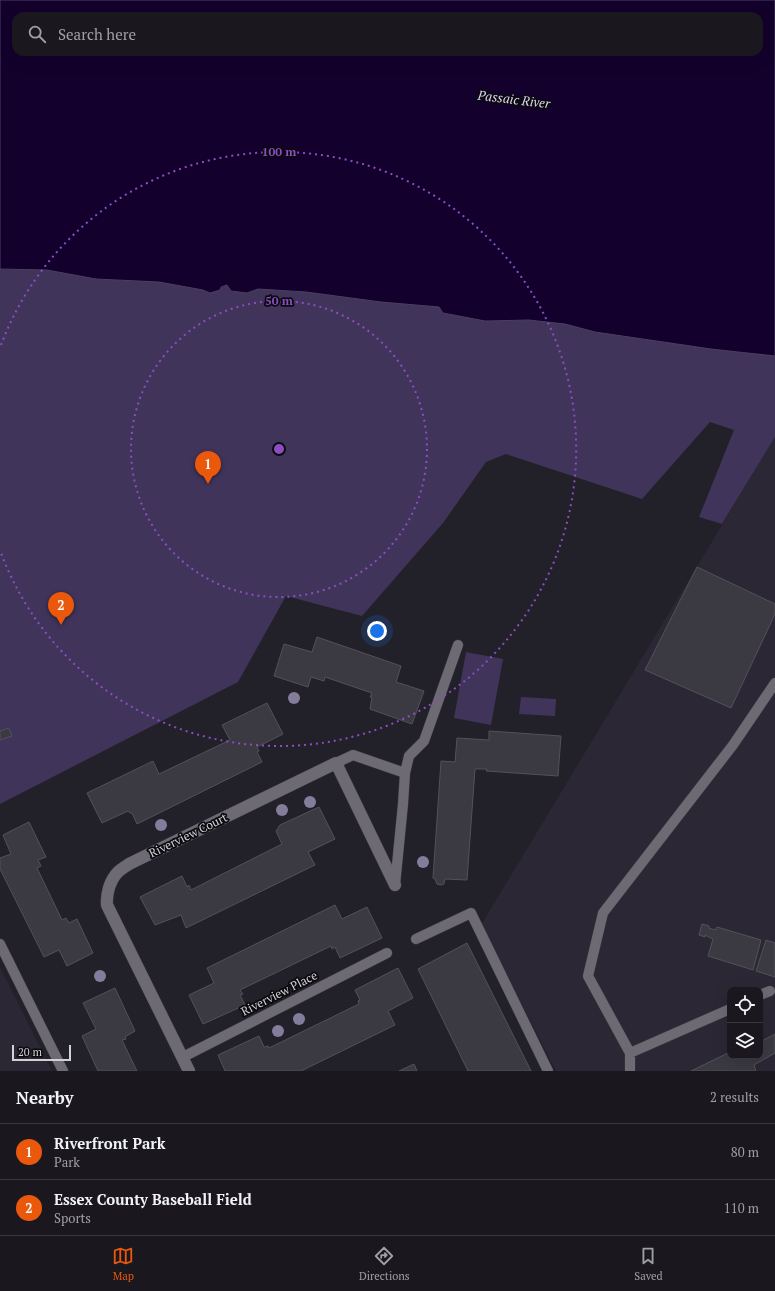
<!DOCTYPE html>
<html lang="en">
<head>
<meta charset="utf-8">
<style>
	body { margin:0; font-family:"PT Serif",serif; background:#27252b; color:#f1f3f6 }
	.controls { position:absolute; right:12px; bottom:12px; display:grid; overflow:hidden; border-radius:8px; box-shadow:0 4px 16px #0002 }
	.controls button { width:36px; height:36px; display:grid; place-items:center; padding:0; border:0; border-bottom:1px solid #38373c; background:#1a181e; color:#f1f3f6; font:20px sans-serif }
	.scale { position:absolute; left:12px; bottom:10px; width:59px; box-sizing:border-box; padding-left:4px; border:2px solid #d2d1d6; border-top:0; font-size:11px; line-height:14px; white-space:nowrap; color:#d2d1d6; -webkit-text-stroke:3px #0b0a0e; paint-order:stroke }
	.you { position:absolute; left:377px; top:631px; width:14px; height:14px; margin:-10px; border:3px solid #fff; border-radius:50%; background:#1a73e8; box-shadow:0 0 0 6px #1a73e833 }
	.badge { display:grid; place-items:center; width:26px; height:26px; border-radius:50%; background:#ea580c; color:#fff; font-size:13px; font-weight:700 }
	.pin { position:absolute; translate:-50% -33px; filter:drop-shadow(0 1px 2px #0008) }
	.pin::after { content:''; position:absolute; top:21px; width:14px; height:12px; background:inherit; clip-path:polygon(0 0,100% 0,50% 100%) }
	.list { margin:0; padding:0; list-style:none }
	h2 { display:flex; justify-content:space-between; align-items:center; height:52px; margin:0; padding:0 16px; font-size:17px }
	h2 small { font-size:13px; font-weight:400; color:#9fa0a4 }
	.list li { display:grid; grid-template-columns:26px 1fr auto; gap:12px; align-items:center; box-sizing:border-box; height:56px; padding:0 16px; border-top:1px solid #38373c }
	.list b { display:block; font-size:15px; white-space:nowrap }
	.list p { margin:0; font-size:13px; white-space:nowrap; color:#9fa0a4 }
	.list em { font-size:13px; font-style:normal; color:#9fa0a4 }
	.icon { flex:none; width:22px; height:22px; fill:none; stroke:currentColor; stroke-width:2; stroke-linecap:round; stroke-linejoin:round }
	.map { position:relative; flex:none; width:775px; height:1071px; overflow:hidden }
	.search { position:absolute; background:#1a181e; box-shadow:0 4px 16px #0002; left:12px; right:12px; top:12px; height:44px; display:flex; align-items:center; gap:10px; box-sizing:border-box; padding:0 14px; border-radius:12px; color:#9fa0a4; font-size:15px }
	.sheet { height:164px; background:#1a181e }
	nav { display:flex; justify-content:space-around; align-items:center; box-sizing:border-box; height:56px; border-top:1px solid #38373c; background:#1a181e; font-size:11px; color:#9fa0a4 }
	nav a { display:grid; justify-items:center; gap:2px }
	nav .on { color:#ea580c }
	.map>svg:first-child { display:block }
	.built { fill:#2b2734; fill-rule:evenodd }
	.green { fill:#41345b }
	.water { fill:#13002c; stroke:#4c3f5f; fill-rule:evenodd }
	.building { fill:#3b3941; stroke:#53515a }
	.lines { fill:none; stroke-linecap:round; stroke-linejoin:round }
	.lane-casing { stroke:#3c3a40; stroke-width:11 }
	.street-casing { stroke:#3c3a40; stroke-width:13 }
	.lane { stroke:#6d6a74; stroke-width:10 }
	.street { stroke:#6d6a74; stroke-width:12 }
	.tree { fill:#847c9b }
	.ring { fill:none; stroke:#8c4dc4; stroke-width:2; stroke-dasharray:2 4 }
	.labels { text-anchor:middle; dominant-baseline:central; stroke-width:3.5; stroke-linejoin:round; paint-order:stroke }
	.street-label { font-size:12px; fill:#d2d1d6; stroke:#0b0a0e }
	.water-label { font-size:13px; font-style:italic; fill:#dbd1f3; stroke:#0b0a0e }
	.centre { fill:#8c4dc4; stroke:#0b0a0e; stroke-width:2 }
	.ring-label { font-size:12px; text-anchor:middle; font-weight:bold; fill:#8c4dc4; stroke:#0b0a0e; stroke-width:3.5; stroke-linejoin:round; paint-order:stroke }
</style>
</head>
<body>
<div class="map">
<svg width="775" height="1071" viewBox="0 0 775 1071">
	<rect width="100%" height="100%" fill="#222028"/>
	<path class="built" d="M775,437v634h-219l-75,-146zM730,990h30v66h-30z
		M0,967l52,104h-52z"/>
	<path class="green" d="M0,269l47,1 49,9 63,3 44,8 7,3 17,-8 4,6 16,2 11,-4 48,3 75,10 58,5 4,6 42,8 44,-1 36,4 30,8 116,17 64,7v81l-53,87 -23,-7 35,-87 -24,-8 -68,77 -136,-45 -20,8 -43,61 -81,93 -76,-20 -48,86 -238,122z
		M466,652l37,7 -12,66 -37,-7z
		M521,697l35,2 -1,17 -36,-2z"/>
	<path class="water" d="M0,0h775v356l-64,-7 -116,-17 -30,-8 -36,-4 -44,1 -42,-8 -4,-6 -58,-5 -75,-10 -48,-3 -11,4 -16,-2 -4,-6 -6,2 -1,3 -10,3 -7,-3 -44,-8 -63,-3 -49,-9 -47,-1zM16,16h743v36h-743z"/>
	<path class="building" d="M697,567l78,37v10l-44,94 -86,-38z
		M317,637l84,29 -5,16 28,9 -12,33 -42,-15 2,-12h-2l2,-4 -47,-16 -1,4 -13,-4 -3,10 -34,-11 10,-32 28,8z
		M267,703l16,31 -26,13 2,4 -2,1 5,10 -125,62 -5,-11h-2l-2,-2 -26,12 -15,-30 66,-32 6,13 71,-34 -8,-15z
		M9,728l3,8 -12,4v-9z
		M489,731l72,5 -3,40 -72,-5 1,-2h-12l-8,111 -22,-1 -1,5 -3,1 -4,-1 -2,-5 -2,-1 8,-117 14,1 2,-24 32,2z
		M319,807l16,32 -27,13 7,13 -129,63 -5,-13 -26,10 -15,-28 42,-21 5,11 2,-2 2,5 91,-46 -6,-13 4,-6z
		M29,822l17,35 -8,3 3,6 -4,2 25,52 4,-2 3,5 8,-4 16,34 -26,13 -8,-16 -15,7 -44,-88v-11l11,-4 -8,-19z
		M335,905l7,14 25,-12 15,31 -42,20 -5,-11 -3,2 -1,-3 -91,44 3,4 -3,1 5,10 -42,19 -14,-29 25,-12 -7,-15z
		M702,924l7,2v2l6,2 2,-3 44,13 -8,30 -45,-14 5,-17 -8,-4v2l-6,-2z
		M766,940l9,3v34l-19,-6z
		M467,943l64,128h-63l-50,-102z
		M398,968l15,30 -25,13 7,14 -94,46h-76l-7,-16 41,-19 5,11 4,-1 1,2 90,-44 -1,-3 2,-1 -5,-10z
		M115,988l20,43 -10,6 1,2 -4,1 15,31h-39l-16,-35 14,-7 -13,-26z
		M775,1034v19l-21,12 2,6h-65l39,-19v4h30v-14z
		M414,1064l3,7h-18z"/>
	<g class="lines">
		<defs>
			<path id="lane" d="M336,763l17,-8 52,18 -2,31 -8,81
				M405,773l4,-17 15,-15 34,-96
				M416,939l55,-26 77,158
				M0,944l63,127
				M760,995l10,-4
				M730,1009l-100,44 -42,-77 15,-63 130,-168 42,-62
				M183,1057l204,-104
				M630,1071v-18"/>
			<path id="street" d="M189,1071l-82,-166c-1,-11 3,-25 11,-33 3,-3 7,-5 11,-8l207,-101 59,122"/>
		</defs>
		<use href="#lane" class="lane-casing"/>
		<use href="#street" class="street-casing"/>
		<use href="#lane" class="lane"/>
		<use href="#street" class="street"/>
	</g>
	<g class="tree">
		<circle cx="294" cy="698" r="6"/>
		<circle cx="310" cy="802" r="6"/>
		<circle cx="282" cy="810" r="6"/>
		<circle cx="161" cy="825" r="6"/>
		<circle cx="423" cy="862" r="6"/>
		<circle cx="100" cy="976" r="6"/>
		<circle cx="299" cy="1019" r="6"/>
		<circle cx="278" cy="1031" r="6"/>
	</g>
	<g class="ring">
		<circle cx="279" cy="449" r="148"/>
		<path d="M1 345A297 297 0 1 1 1 553"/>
	</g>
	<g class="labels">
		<g class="street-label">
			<text transform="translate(188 835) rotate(-26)">Riverview Court</text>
			<text transform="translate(279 993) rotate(-27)">Riverview Place</text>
		</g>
		<g class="water-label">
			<text transform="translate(514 99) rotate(7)">Passaic River</text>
		</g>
	</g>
	<circle cx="279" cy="449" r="6" class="centre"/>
	<g class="ring-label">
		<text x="279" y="156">100 m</text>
		<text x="279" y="305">50 m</text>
	</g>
</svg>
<div class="controls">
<button><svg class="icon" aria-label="locate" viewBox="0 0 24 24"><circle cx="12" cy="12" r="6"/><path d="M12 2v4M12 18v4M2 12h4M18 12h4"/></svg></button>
<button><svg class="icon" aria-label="layers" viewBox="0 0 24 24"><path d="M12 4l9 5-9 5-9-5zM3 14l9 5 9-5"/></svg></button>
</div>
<div class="scale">20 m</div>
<div class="you"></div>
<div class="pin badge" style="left:208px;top:484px">1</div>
<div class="pin badge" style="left:61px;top:625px">2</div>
<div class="search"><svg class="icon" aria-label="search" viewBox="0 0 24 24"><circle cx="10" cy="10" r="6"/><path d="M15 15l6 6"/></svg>Search here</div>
</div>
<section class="sheet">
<h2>Nearby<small>2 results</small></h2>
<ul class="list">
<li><span class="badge">1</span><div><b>Riverfront Park</b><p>Park</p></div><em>80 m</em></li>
<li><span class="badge">2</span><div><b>Essex County Baseball Field</b><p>Sports</p></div><em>110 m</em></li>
</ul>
</section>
<nav>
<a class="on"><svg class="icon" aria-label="map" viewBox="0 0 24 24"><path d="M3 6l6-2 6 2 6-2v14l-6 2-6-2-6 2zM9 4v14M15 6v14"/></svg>Map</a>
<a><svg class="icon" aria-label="directions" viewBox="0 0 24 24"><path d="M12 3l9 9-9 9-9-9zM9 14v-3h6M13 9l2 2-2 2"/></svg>Directions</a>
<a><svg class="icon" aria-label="saved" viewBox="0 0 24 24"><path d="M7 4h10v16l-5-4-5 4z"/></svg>Saved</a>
</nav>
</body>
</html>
